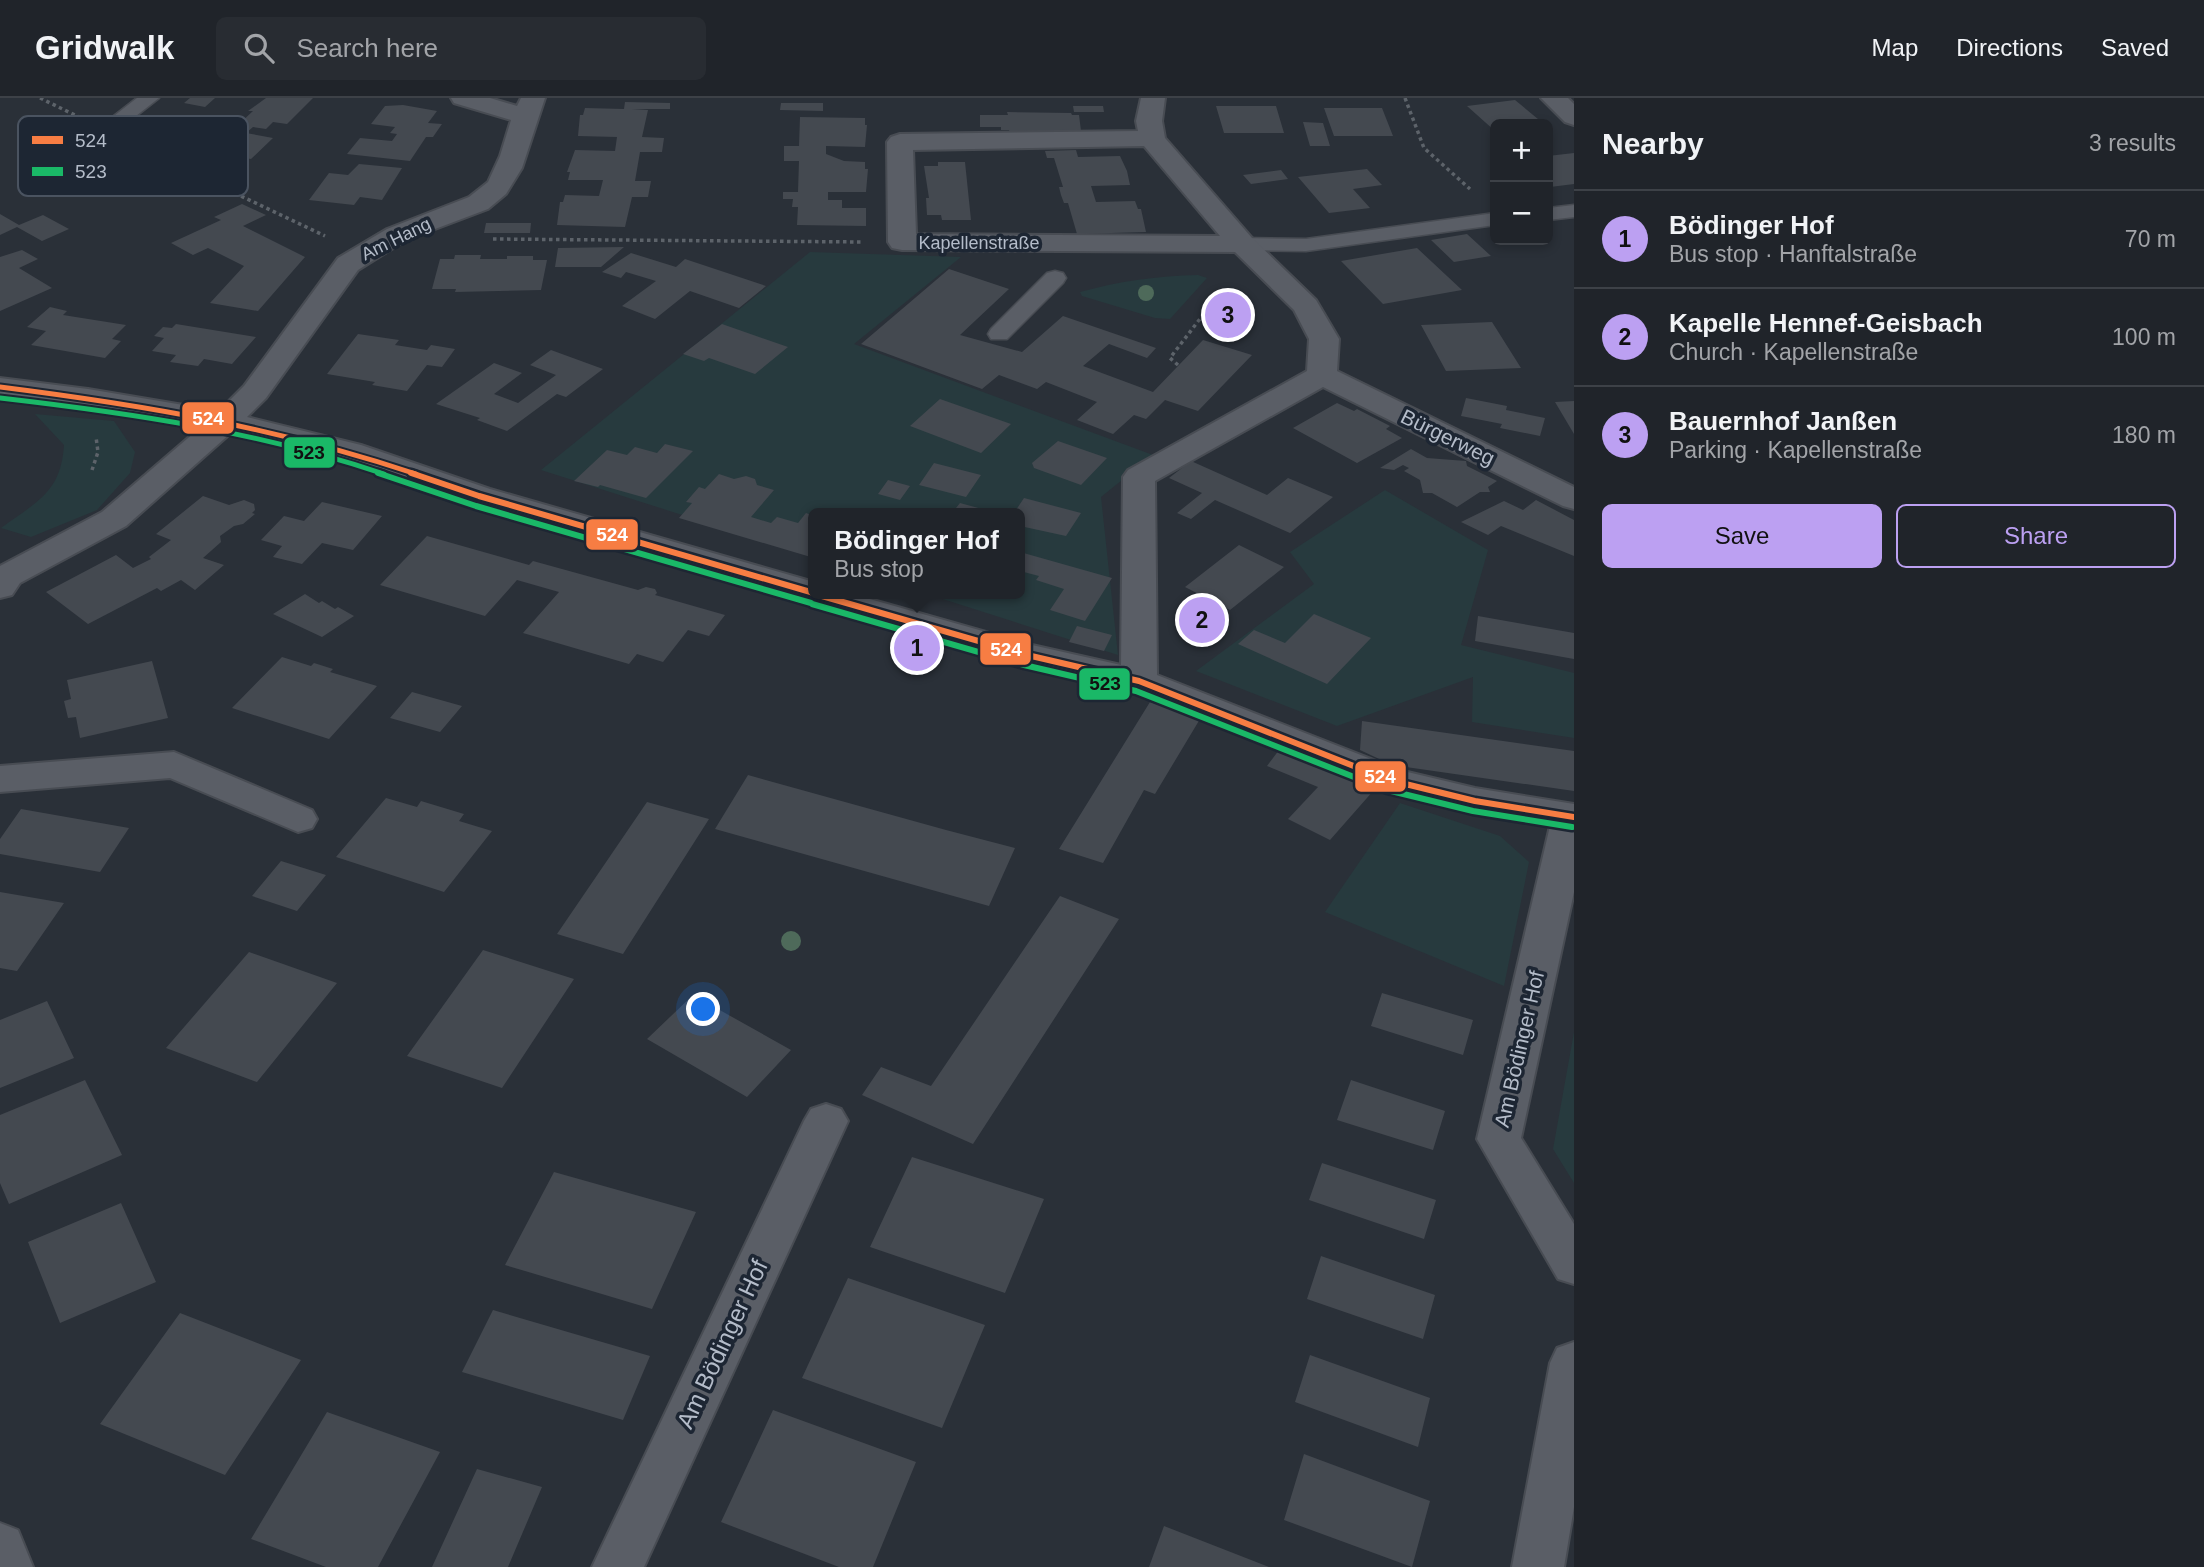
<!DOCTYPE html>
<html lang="en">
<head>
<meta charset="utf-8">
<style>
	body { margin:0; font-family:Arial,sans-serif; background:#282c32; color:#f1f3f6 }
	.controls { position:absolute; right:21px; top:21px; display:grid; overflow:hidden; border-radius:10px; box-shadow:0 4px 10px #0003 }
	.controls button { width:63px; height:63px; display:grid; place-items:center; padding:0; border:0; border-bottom:2px solid #3d4147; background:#20242a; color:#f1f3f6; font:35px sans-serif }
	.you { position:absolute; left:704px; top:912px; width:24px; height:24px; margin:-18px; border:5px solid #fff; border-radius:50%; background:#1a73e8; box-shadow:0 0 0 10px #1a73e833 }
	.badge { display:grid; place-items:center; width:46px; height:46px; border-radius:50%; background:#bca0f2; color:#111; font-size:23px; font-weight:700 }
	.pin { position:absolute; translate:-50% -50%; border:4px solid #fff; box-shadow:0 2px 7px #0006 }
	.popup { position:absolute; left:808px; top:410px; width:217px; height:91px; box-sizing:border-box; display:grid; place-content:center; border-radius:10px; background:#20242a; filter:drop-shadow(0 2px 5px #0005); font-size:23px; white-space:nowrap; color:#a2a4a8 }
	.popup b { font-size:26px; color:#f1f3f6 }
	.popup::after { content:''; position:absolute; left:50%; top:100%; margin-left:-14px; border:14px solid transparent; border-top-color:#20242a }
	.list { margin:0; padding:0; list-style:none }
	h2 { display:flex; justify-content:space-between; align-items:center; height:91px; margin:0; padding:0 28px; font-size:30px }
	h2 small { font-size:23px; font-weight:400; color:#a2a4a8 }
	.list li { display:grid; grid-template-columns:46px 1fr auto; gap:21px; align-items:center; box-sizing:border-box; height:98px; padding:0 28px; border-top:2px solid #3d4147 }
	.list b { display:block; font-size:26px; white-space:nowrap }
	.list p { margin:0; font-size:23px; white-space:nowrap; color:#a2a4a8 }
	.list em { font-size:23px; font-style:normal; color:#a2a4a8 }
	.actions { display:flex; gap:14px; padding:21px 28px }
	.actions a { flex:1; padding:16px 0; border:2px solid #bca0f2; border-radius:10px; text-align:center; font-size:24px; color:#bca0f2 }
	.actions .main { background:#bca0f2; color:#111 }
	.icon { flex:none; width:38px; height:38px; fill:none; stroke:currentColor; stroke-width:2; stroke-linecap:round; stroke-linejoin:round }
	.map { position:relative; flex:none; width:1574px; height:1469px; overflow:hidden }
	header { display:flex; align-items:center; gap:42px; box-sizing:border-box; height:98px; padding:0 35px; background:#20242a; border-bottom:2px solid #3d4147 }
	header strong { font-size:33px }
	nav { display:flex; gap:38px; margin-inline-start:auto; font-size:24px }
	.search { width:490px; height:63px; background:#282c32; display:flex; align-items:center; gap:18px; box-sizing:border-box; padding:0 24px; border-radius:10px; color:#a2a4a8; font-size:26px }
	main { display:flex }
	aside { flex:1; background:#20242a }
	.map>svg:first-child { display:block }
	.green { fill:#273a3e }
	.building { fill:#444950 }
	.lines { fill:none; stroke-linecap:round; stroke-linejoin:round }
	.service-casing { stroke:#484c53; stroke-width:3 }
	.minor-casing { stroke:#484c53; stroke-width:4 }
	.path { stroke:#5d636a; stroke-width:3.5; stroke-dasharray:3.5 3.5; stroke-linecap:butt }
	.service { fill:#5a5e66; fill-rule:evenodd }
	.minor { fill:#5a5e66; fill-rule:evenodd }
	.bus-1-far1-casing { stroke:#1d2633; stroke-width:9 }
	.bus-1-casing { stroke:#1d2633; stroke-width:11 }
	.bus-2-far1-casing { stroke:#1d2633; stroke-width:9 }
	.bus-2-casing { stroke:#1d2633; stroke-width:11 }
	.bus-1-far1 { stroke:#f77d43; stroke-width:5 }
	.bus-1 { stroke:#f77d43; stroke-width:6 }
	.bus-2-far1 { stroke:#1ab867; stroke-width:5 }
	.bus-2 { stroke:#1ab867; stroke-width:6 }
	.tree { fill:#4e6a5a }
	.labels { text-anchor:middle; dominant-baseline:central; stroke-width:7; stroke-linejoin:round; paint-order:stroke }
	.far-street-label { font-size:18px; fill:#b4bcc9; stroke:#1d2633 }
	.street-label { font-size:21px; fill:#b4bcc9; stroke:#1d2633 }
	.near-street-label { font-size:24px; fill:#b4bcc9; stroke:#1d2633 }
	.key { fill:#1d2633; stroke:#4a5360; stroke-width:2 }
	.key-label { font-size:19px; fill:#b4bcc9 }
	.line-badge { stroke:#1d2633; stroke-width:2.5 }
	.badge-label { font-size:19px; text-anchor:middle; font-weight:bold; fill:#fff }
	.pale-badge-label { font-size:19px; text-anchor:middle; font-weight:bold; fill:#111 }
</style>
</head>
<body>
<header>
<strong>Gridwalk</strong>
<div class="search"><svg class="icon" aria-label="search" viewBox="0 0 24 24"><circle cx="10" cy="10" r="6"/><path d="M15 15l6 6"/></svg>Search here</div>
<nav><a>Map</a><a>Directions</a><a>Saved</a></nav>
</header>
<main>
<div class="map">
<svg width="1574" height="1469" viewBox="0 0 1574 1469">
	<rect width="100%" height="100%" fill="#2a3038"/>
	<path class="green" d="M810,154l151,5 -107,87 299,111 -52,42 17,158 -191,-61h93v-81h-206v44l-273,-87z
		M1198,177l9,3 -37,41 -15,-1 -73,-22 -2,-4c40,-11 77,-16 118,-17z
		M35,316l79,7 21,31 -5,21 -33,37 -66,27 -30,-9c35,-26 60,-35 63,-83z
		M1385,392l103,60 -27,95 113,28v65l-102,-16 1,-45 -136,49 -141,-55 118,-87 -24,-32z
		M1400,705l100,33 29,26 -25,124 -179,-74z
		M1574,934v151l-21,-34z"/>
	<path class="building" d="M190,0h25l-10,9 -21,-4z
		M266,0h47l-26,26 -14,-2 -7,7 -13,-2 -7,6 27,5 -22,21 -56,-9 29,-27 14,2 15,-14h-5z
		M1515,2l29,24h-49v7l-28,-25z
		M625,4l45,1v6h-38l16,1 -6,27 22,1 -2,14h-22l-5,29h16l-3,16h-16l-7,30 -68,-2 3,-23h3l2,-7 34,1 4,-16h-35l2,-8h-3l8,-22 40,1 2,-14 -39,-1 2,-21h3l2,-7 39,1z
		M781,5h42v8l-43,-1z
		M403,7l34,6 -9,12 14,1 -9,13h-7l-16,24 -63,-7 13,-16 32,3 5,-7 -7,-1 5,-6 -24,-3 14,-18z
		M1073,8h30l1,6h-30z
		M1216,8h60l8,27h-60z
		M1324,10h58l11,28h-59z
		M1007,14l64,1 1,2h7l2,16h-8l1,3 -64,-1 -1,-3h-8v-3h-21v-12h28z
		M800,19l65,1v7h2l-2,22 -39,-1v8l18,7 21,1v7h3l-2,23h-38v8h14v8h24v18l-69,-1 1,-18h-6l1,-8h-10v-7h15l1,-31h-15v-15h15z
		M1303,24l20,1 7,23h-20z
		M1076,52l2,7 42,-1 7,15 3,14 -39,1 5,16 39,-1 3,8h3l5,23 -69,2 -9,-31h-4l-3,-8 -2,-8h4l-9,-29h-7l-2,-7z
		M1574,55v31l-24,3 -2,-31z
		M938,64h27l6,58h-29l-1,-5h-14l-1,-17h3l-5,-32h14z
		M359,66l43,4 -20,32 -22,-3 -6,8 -45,-5 20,-27 19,2z
		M1367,71l15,16 -29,4 17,19 -41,5 -31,-36z
		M1281,72l7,9 -37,5 -8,-9z
		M242,106l24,11 -23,11 62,31 -47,54 -48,-8 34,-37 -36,-18 -15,7 -22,-12 50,-23 -7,-3z
		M0,116l19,11 24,-10 26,14 -27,12 -25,-14 -17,8z
		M486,125h45l-1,10h-46z
		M1467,136l24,22 -37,6 -23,-22z
		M624,149l-23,20h-46l3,-19z
		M1417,150l45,42 -79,14 -42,-43z
		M22,152l16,9 -19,9 33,20 -52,23v-54z
		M631,155l45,14 9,-8 81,27 -27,22 -49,-17 -35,28 -33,-13 34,-25 -30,-9 -5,6 -19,-6z
		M455,157h26l-1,4h27v-3h26v4h14l-6,30 -86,2 1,-3h-24l8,-30h14z
		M949,171l60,20 -49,46 62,17 41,-36 93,32 -9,10 -38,-14 -26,22 70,26 50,-52 49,15 -54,56 -33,-11 -19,19 -12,-4 -21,19 -36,-14 20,-18 -51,-20 -9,7 -38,-14 -17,14 -121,-45z
		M50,209l17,4 -4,4 63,10 -14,14 9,2 -16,17 -74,-13 15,-14 -19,-4z
		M1492,224l29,46 -75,3 -25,-46z
		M176,226l80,13 -24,27 -28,-5 -6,7 -28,-4 6,-7 -24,-4 12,-13 -10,-2 9,-9 9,1z
		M722,226l66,23 -33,27 -46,-16 -5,3 -21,-7z
		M358,236l41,6 -4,5 32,5 4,-5 24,4 -13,18 -15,-2 -20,26 -35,-6 3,-3 -48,-8z
		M551,252l52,19 -37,28 -9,-3 -50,37 -30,-11 3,-2 -44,-14 58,-41 28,10 -28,21 24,9 38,-28 -26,-10z
		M1466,300l41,8 -1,4 39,8 -5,18 -40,-8 2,-4 -41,-8z
		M940,301l71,25 -30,29 -71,-27z
		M1574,303v33l-19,-32z
		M1337,305l17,8 3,-2 33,17 -4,3 16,9 -45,25 -64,-35z
		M1058,343l49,17 -26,27 -47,-17 -2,-5z
		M665,346l28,7 -47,47 -46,-13 -2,2 -24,-6 33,-31 20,5 8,-8 22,6z
		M1411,351l16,9 39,3 1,5 30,15 -9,6 2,5h-10l-23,15 -25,-14h-9l-3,-13 -16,-9 5,-3 -6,-3 -9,5 -14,-2z
		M1191,363l76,34 21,-17 45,19 -43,36 -75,-33 -24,19 -14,-6 25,-20 -33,-15z
		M934,365l47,12 -15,22 -47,-12z
		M719,376l15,5 12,-3 9,3 2,6 17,5 -23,27 20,6 6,-6 21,6 8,-10 8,3v42l-135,-40 13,-15 -6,-1 13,-15 6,2z
		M888,382l22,6 -10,14 -22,-6z
		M203,398l26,9 15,-5 10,4 1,6 -3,3 3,1 -12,10 -9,2 -14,10 1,6 -18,16 21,7 -29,25 -14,-10 -20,11 -4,-3 -69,36 -42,-32 70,-37 17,13 18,-9 -2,-2 22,-17 -15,-6z
		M1024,400l57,15 -15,23 -46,-10v-13h-6z
		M1536,402l38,20v36l-73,-30 -13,9 -27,-13 43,-21 19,9z
		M322,404l60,14 -29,34 -31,-7 -20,21 -29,-7 9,-11 -21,-6 23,-24 20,5z
		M960,405l22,6 -3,4h-27z
		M427,438l102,29 4,-4 105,29 8,-3 9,2 2,4 -2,2 70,20 -16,21 -21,-6 -25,32 -26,-8 -8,10 -106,-31 36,-41 -42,-12 -32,36 -105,-31z
		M1239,447l45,22 -54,43 -45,-23z
		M1020,454l92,26 -27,43 -35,-11 14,-21 -28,-9 3,-4 -19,-5z
		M305,496l14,9 3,-2 13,8 3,-2 16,9 -32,21 -49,-23z
		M1196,514l20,6 -8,11 -20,-6z
		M1314,516l57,24 -44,46 -89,-40 16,-14 31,13z
		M1478,518l96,17v26l-99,-18z
		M1077,528l35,9 -8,16 -35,-9z
		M282,559l29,9 3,-3 19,6 -3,3 47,14 -48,53 -97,-31z
		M152,563l16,57 -88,20 -4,-21 -8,1 -4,-17 7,-2 -4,-19z
		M412,594l50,14 -22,26 -50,-14z
		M1150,604l50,17 -45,75 -11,-4 -41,73 -44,-14z
		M1362,623l212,30v40l-182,-26 -32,-15z
		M1279,652l55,21 40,19 -44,50 -42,-21 30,-32 -51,-21z
		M748,677l198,55 69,18 -26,58 -274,-77z
		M386,700l31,9 4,-6 43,13 -5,7 33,10 -48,61 -108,-35z
		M647,704l62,17 -86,135 -66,-20z
		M21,711l108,19 -29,44 -100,-18v-15z
		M281,763l45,14 -29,36 -45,-15z
		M0,794l64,11 -47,68 -17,-3z
		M1060,798l59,23 -146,225 -111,-49 19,-28 50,19z
		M483,852l91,29 -72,109 -95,-32z
		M249,854l88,31 -80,99 -91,-34z
		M1382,895l91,27 -10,35 -92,-29z
		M693,897l98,55 -44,47 -100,-58z
		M47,903l27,57 -74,30v-68z
		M85,982l37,75 -113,49 -9,-21v-68z
		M1351,982l94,31 -12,39 -96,-30z
		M912,1059l132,42 -39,94 -135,-46z
		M1322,1065l114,37 -12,39 -115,-39z
		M554,1074l142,40 -44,97 -147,-44z
		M121,1105l35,79 -96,41 -32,-81z
		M1321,1158l114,39 -12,44 -116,-40z
		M848,1180l137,47 -43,103 -140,-50z
		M493,1212l157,46 -27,64 -161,-48z
		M180,1215l121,47 -76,115 -125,-51z
		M1310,1257l120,43 -12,49 -123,-45z
		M773,1312l143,52 -43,105h-34l-118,-45z
		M327,1314l113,40 -62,115h-52l-75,-28z
		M1304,1356l126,47 -18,66 -128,-47z
		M477,1371l65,18 -34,80h-76z
		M1164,1428l105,41h-120z"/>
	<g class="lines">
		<defs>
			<path id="service" d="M137,0h22l-32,25h-14l-3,-4z
				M1574,107v12l-26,3v-12z
				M1495,115v12l-189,26 -64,-1 -8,-1 -3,-5 3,-5 8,-1 64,1z
				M1055,173l8,2 3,5 -3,5 -56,56h-16l-3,-5 3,-5 56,-56z"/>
			<path id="minor" d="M451,0h39l27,8 4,-8h24l-23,70 -16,26 -18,15 -82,31 -48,30 -92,128 -19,19 114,28 129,44 324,93v12h38l180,51 89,20 2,-188 5,-7 179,-99 2,-32 -15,-29 -59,-58 -333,-2 -10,-2 -4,-6 -1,-100 4,-5 9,-3 238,-3 -2,-10 5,-23h24l-3,23 3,17 87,100 64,62 23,39 -2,32 237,116v22l-11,-3 -240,-119 -168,94 2,194 242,95 76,18 99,16v88l-53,246 53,86v60l-16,-5 -81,-140 73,-313 -75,-12 -99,-25 -247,-99 -114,-27 -547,-160 -129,-44 -107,-27 -106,94 -106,57 -8,12 -12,3v-32l102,-54 100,-86 -202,-30v-18l88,11 131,22 25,-25 94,-128 49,-29 82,-32 19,-15 12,-26 11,-36 -57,-17zM1144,48l76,90 -304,-2 -3,-84z
				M1541,0h27l6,6v21l-9,-3z
				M174,654l138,58 5,9 -5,9 -14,4 -128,-54 -170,14v-26z
				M826,1006l15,5 7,12 -204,446h-52l212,-446 7,-12z
				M1574,1244v165l-10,60h-52l38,-204 7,-15z
				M0,1425l18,7 15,37h-33z"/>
		</defs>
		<use href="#service" class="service-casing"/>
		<use href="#minor" class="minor-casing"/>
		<path class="path" d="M40,0l45,22
			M1405,0l19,50 46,41
			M140,50l185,88
			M493,141l369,3
			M1178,267l-8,-7 36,-47
			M92,372l6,-18 -2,-15"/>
		<use href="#service" class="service"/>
		<use href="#minor" class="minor"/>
		<defs>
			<path id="bus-1-far1" d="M0,289c143,18 279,41 416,87"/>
			<path id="bus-1" d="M411,375l68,23 335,97
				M815,496l212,61 112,26 250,99 86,21 99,16"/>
			<path id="bus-2-far1" d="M0,300c130,15 260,34 384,76"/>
			<path id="bus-2" d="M378,375l98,33 335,97
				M812,506l212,61 112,26 251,99 86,21 99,16"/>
		</defs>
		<use href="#bus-1-far1" class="bus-1-far1-casing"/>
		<use href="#bus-1" class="bus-1-casing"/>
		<use href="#bus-2-far1" class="bus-2-far1-casing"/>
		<use href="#bus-2" class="bus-2-casing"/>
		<use href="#bus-1-far1" class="bus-1-far1"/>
		<use href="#bus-1" class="bus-1"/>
		<use href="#bus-2-far1" class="bus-2-far1"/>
		<use href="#bus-2" class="bus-2"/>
	</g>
	<g class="tree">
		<circle cx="1146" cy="195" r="8"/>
		<circle cx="791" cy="843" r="10"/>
	</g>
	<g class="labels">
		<g class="far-street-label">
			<text transform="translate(396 141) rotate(-26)">Am Hang</text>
			<text x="979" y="145">Kapellenstraße</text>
		</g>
		<g class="street-label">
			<text transform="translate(1448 339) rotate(26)">Bürgerweg</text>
			<text transform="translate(1519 951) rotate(-77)">Am Bödinger Hof</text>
		</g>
		<g class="near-street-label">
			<text transform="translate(722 1246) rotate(-65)">Am Bödinger Hof</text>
		</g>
	</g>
	<rect x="18" y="18" width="230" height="80" rx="10" class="key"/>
	<rect x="32" y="38" width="31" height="8" fill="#f77d43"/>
	<rect x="32" y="69" width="31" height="9" fill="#1ab867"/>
	<g class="key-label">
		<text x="75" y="49">524</text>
		<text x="75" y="80">523</text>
	</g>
	<g class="line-badge">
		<rect x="181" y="303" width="54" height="34" rx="7" fill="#f77d43"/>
		<rect x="283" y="338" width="53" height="33" rx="7" fill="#1ab867"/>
		<rect x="585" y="420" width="54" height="33" rx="7" fill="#f77d43"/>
		<rect x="979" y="534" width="53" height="34" rx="7" fill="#f77d43"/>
		<rect x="1078" y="569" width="53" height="34" rx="7" fill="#1ab867"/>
		<rect x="1354" y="662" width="53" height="33" rx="7" fill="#f77d43"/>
	</g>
	<g class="badge-label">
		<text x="208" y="327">524</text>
		<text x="612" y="443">524</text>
		<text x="1006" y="558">524</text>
		<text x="1380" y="685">524</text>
	</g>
	<g class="pale-badge-label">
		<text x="309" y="361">523</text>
		<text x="1105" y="592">523</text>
	</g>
</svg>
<div class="controls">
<button>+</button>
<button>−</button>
</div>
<div class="you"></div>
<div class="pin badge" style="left:917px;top:550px">1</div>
<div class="popup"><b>Bödinger Hof</b>Bus stop</div>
<div class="pin badge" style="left:1202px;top:522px">2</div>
<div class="pin badge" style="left:1228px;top:217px">3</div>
</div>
<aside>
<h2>Nearby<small>3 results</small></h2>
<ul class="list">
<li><span class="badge">1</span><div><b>Bödinger Hof</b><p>Bus stop · Hanftalstraße</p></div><em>70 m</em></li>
<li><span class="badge">2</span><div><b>Kapelle Hennef-Geisbach</b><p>Church · Kapellenstraße</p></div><em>100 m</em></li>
<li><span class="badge">3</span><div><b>Bauernhof Janßen</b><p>Parking · Kapellenstraße</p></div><em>180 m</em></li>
</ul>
<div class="actions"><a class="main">Save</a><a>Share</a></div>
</aside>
</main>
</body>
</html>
